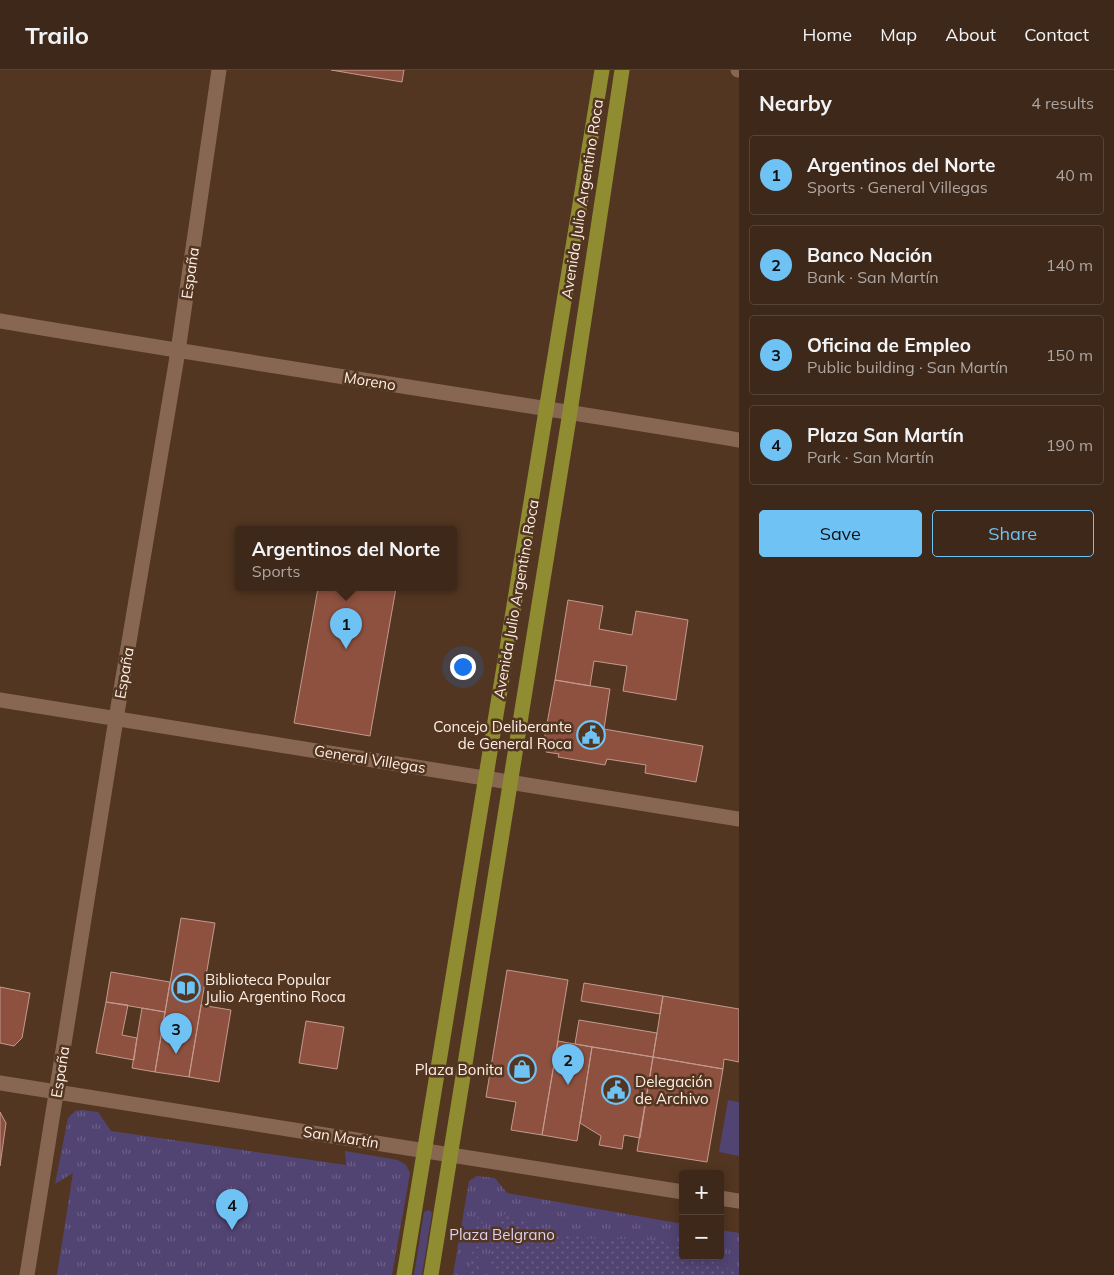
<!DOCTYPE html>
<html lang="en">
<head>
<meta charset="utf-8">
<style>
	body { margin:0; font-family:Mulish,sans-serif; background:#453022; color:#f1f3f6 }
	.controls { position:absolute; right:15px; bottom:15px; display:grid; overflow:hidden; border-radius:5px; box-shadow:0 2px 12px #0003 }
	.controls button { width:45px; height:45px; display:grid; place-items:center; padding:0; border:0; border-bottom:1px solid #574438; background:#3e2819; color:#f1f3f6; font:25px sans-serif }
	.you { position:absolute; left:462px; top:596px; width:18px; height:18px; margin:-12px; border:4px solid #fff; border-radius:50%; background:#1a73e8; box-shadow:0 0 0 8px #1a73e833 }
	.badge { display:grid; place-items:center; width:32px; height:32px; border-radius:50%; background:#6fc2f4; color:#111; font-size:16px; font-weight:700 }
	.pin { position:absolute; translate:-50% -41px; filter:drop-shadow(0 1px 2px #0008) }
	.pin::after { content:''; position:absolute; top:26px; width:18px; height:15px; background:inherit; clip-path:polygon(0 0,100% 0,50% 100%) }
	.popup { position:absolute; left:235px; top:456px; width:222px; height:65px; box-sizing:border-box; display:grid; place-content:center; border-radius:5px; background:#3e2819; filter:drop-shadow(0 1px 4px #0005); font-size:16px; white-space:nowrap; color:#ada6a2 }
	.popup b { font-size:19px; color:#f1f3f6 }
	.popup::after { content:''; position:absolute; left:50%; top:100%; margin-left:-10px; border:10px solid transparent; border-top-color:#3e2819 }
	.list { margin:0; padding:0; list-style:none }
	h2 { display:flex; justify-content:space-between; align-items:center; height:65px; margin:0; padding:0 20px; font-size:21px }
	h2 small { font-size:16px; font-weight:400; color:#ada6a2 }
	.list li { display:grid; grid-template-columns:32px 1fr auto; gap:15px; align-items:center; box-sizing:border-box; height:80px; margin:0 10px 10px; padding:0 10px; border:1px solid #574438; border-radius:5px }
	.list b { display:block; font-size:19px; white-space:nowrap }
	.list p { margin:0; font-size:16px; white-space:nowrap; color:#ada6a2 }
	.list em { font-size:16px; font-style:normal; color:#ada6a2 }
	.actions { display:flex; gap:10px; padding:15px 20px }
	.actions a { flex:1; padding:11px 0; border:1px solid #6fc2f4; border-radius:5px; text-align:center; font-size:18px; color:#6fc2f4 }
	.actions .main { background:#6fc2f4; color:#111 }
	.map { position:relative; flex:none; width:739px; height:1205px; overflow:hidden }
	header { display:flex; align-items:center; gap:30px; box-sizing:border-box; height:70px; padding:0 25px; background:#3e2819; border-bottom:1px solid #574438 }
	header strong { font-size:24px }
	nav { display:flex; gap:28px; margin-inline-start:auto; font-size:18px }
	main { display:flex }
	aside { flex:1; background:#3e2819 }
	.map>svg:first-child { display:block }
	.grass { fill:#524472 }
	.park { fill:url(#park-tufts) }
	.garden { fill:url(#garden-dots) }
	.building { fill:#8f513f; stroke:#c39a8e }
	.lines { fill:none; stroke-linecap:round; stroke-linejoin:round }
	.minor { stroke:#876751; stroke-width:15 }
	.primary { stroke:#8f8c31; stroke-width:15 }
	.labels { text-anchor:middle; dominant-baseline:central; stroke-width:5; stroke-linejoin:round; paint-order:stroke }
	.street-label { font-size:15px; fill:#feefe5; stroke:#523621 }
	.poi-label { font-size:15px; fill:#feefe5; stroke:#523621; text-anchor:end }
	.park-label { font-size:15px; fill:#dbd2f5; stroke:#523621 }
</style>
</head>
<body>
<header>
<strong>Trailo</strong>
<nav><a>Home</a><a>Map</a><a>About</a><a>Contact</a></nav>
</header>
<main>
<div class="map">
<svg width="739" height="1205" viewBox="0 0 739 1205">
	<defs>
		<pattern id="park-tufts" width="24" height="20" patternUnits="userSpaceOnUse" patternTransform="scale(1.25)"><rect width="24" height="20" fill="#524472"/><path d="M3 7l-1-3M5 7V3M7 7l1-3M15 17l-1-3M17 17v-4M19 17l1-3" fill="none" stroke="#6c5f86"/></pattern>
		<pattern id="garden-dots" width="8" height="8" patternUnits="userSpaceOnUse" patternTransform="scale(1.25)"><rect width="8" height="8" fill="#524472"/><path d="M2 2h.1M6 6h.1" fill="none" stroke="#6c5f86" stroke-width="1.8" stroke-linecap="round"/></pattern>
	</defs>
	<rect width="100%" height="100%" fill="#523621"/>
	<path class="grass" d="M728,1030l11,2v54l-20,-4z
		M429,1140l3,3 -10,62h-8l10,-63z"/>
	<path class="park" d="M82,1040l16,2 13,19 235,34 -1,-14 53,9 8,5 4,8 -18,102h-335l16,-102 -18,11 13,-66 7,-7z
		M477,1106l18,2 12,15 176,31v32h37v-26l19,3v42h-286l16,-94z"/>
	<path class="garden" d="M505,1144c24,9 48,19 74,23 35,6 70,-4 104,11v8h17l39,17v2h-244c-8,-15 -5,-52 10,-61z
		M478,1145c11,11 1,27 0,39 -1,7 1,15 3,21h-12z"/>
	<path class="building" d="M331,0h73l-2,12z
		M318,518h78l-26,148 -76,-13z
		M568,530l35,6 -4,23 33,6 4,-24 52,9 -12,80 -53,-9 4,-25 -33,-5 -4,25 -35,-6z
		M555,610l55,9 -6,40 99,17 -7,36 -51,-9 1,-8 -39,-6 -2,6 -47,-8 1,-3 -13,-2 1,-11 -3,-1z
		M181,848l34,5 -26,154 -34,-5z
		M507,900l61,10 -26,155 -31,-5 5,-28 -30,-5z
		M111,902l59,10 -5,30 -59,-10z
		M584,913l79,13 -3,18 -79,-13z
		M0,917l30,6 -8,45 -8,8 -14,-3z
		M663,926l76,13v53l-15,-3 -1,10 -70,-12z
		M106,932l22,3 -6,30 15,3 -3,22 -38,-7z
		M201,935l30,5 -12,72 -30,-5z
		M142,938l23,4 -10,60 -23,-4z
		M579,950l78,13 -4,24 -78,-13z
		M306,951l38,6 -7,42 -38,-6z
		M558,971l34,6 -15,94 -35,-6z
		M592,977l61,10 -13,81 -16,-3 -2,14 -23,-4 2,-9 -21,-13z
		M653,987l70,12 -16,93 -70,-11z
		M0,1042l6,11 -6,43z"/>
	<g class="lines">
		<path class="minor" d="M738,0h1
			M0,251c246,42 493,78 739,119
			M0,630l739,119
			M0,1013l683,109
			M720,1128l19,3
			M27,1205l89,-556 62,-368 41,-281"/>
		<path class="primary" d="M404,1205l198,-1205
			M431,1205l139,-863 52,-342"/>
	</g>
	<defs>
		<symbol id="civic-ring" viewBox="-11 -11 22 22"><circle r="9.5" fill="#523621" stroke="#6fc2f4" stroke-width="1.5"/><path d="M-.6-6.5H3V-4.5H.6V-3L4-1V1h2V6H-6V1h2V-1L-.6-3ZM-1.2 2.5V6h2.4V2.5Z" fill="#6fc2f4"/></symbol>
		<symbol id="library-ring" viewBox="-11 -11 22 22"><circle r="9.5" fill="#523621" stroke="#6fc2f4" stroke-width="1.5"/><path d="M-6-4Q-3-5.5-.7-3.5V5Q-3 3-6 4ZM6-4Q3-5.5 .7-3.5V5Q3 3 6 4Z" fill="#6fc2f4"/></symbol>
		<symbol id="shop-ring" viewBox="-11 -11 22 22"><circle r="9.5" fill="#523621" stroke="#6fc2f4" stroke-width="1.5"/><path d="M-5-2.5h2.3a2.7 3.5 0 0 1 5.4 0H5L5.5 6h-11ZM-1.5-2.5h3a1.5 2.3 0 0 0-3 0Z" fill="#6fc2f4"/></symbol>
	</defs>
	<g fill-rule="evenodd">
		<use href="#civic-ring" x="575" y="649" width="32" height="32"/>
		<use href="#library-ring" x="170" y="902" width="32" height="32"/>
		<use href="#shop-ring" x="506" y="983" width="32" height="32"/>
		<use href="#civic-ring" x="600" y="1004" width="32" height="32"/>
	</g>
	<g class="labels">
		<g class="street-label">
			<text transform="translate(582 129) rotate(-81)">Avenida Julio Argentino Roca</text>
			<text transform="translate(190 203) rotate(-82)">España</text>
			<text transform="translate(370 311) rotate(9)">Moreno</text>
			<text transform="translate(516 529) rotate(-80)">Avenida Julio Argentino Roca</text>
			<text transform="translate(124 603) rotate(-80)">España</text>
			<text transform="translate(370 689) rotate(9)">General Villegas</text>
			<text transform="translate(60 1002) rotate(-81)">España</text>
			<text transform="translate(341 1067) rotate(9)">San Martín</text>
		</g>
		<g class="poi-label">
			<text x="572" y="656">Concejo Deliberante<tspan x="572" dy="17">de General Roca</tspan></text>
			<text x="205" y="909" text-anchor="start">Biblioteca Popular<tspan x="205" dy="17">Julio Argentino Roca</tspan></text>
			<text x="503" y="999">Plaza Bonita</text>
			<text x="635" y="1011" text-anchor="start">Delegación<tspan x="635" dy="17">de Archivo</tspan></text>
		</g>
		<g class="park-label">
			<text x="502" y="1164">Plaza Belgrano</text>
		</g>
	</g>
</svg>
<div class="controls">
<button>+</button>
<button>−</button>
</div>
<div class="you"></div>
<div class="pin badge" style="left:346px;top:579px">1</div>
<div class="popup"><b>Argentinos del Norte</b>Sports</div>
<div class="pin badge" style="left:568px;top:1015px">2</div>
<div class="pin badge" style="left:176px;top:984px">3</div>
<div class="pin badge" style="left:232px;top:1160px">4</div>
</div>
<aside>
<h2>Nearby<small>4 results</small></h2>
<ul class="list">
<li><span class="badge">1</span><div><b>Argentinos del Norte</b><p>Sports · General Villegas</p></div><em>40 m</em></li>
<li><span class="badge">2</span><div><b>Banco Nación</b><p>Bank · San Martín</p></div><em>140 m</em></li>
<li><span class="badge">3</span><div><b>Oficina de Empleo</b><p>Public building · San Martín</p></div><em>150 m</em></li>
<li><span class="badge">4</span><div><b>Plaza San Martín</b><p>Park · San Martín</p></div><em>190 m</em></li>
</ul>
<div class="actions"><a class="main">Save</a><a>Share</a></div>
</aside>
</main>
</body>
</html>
